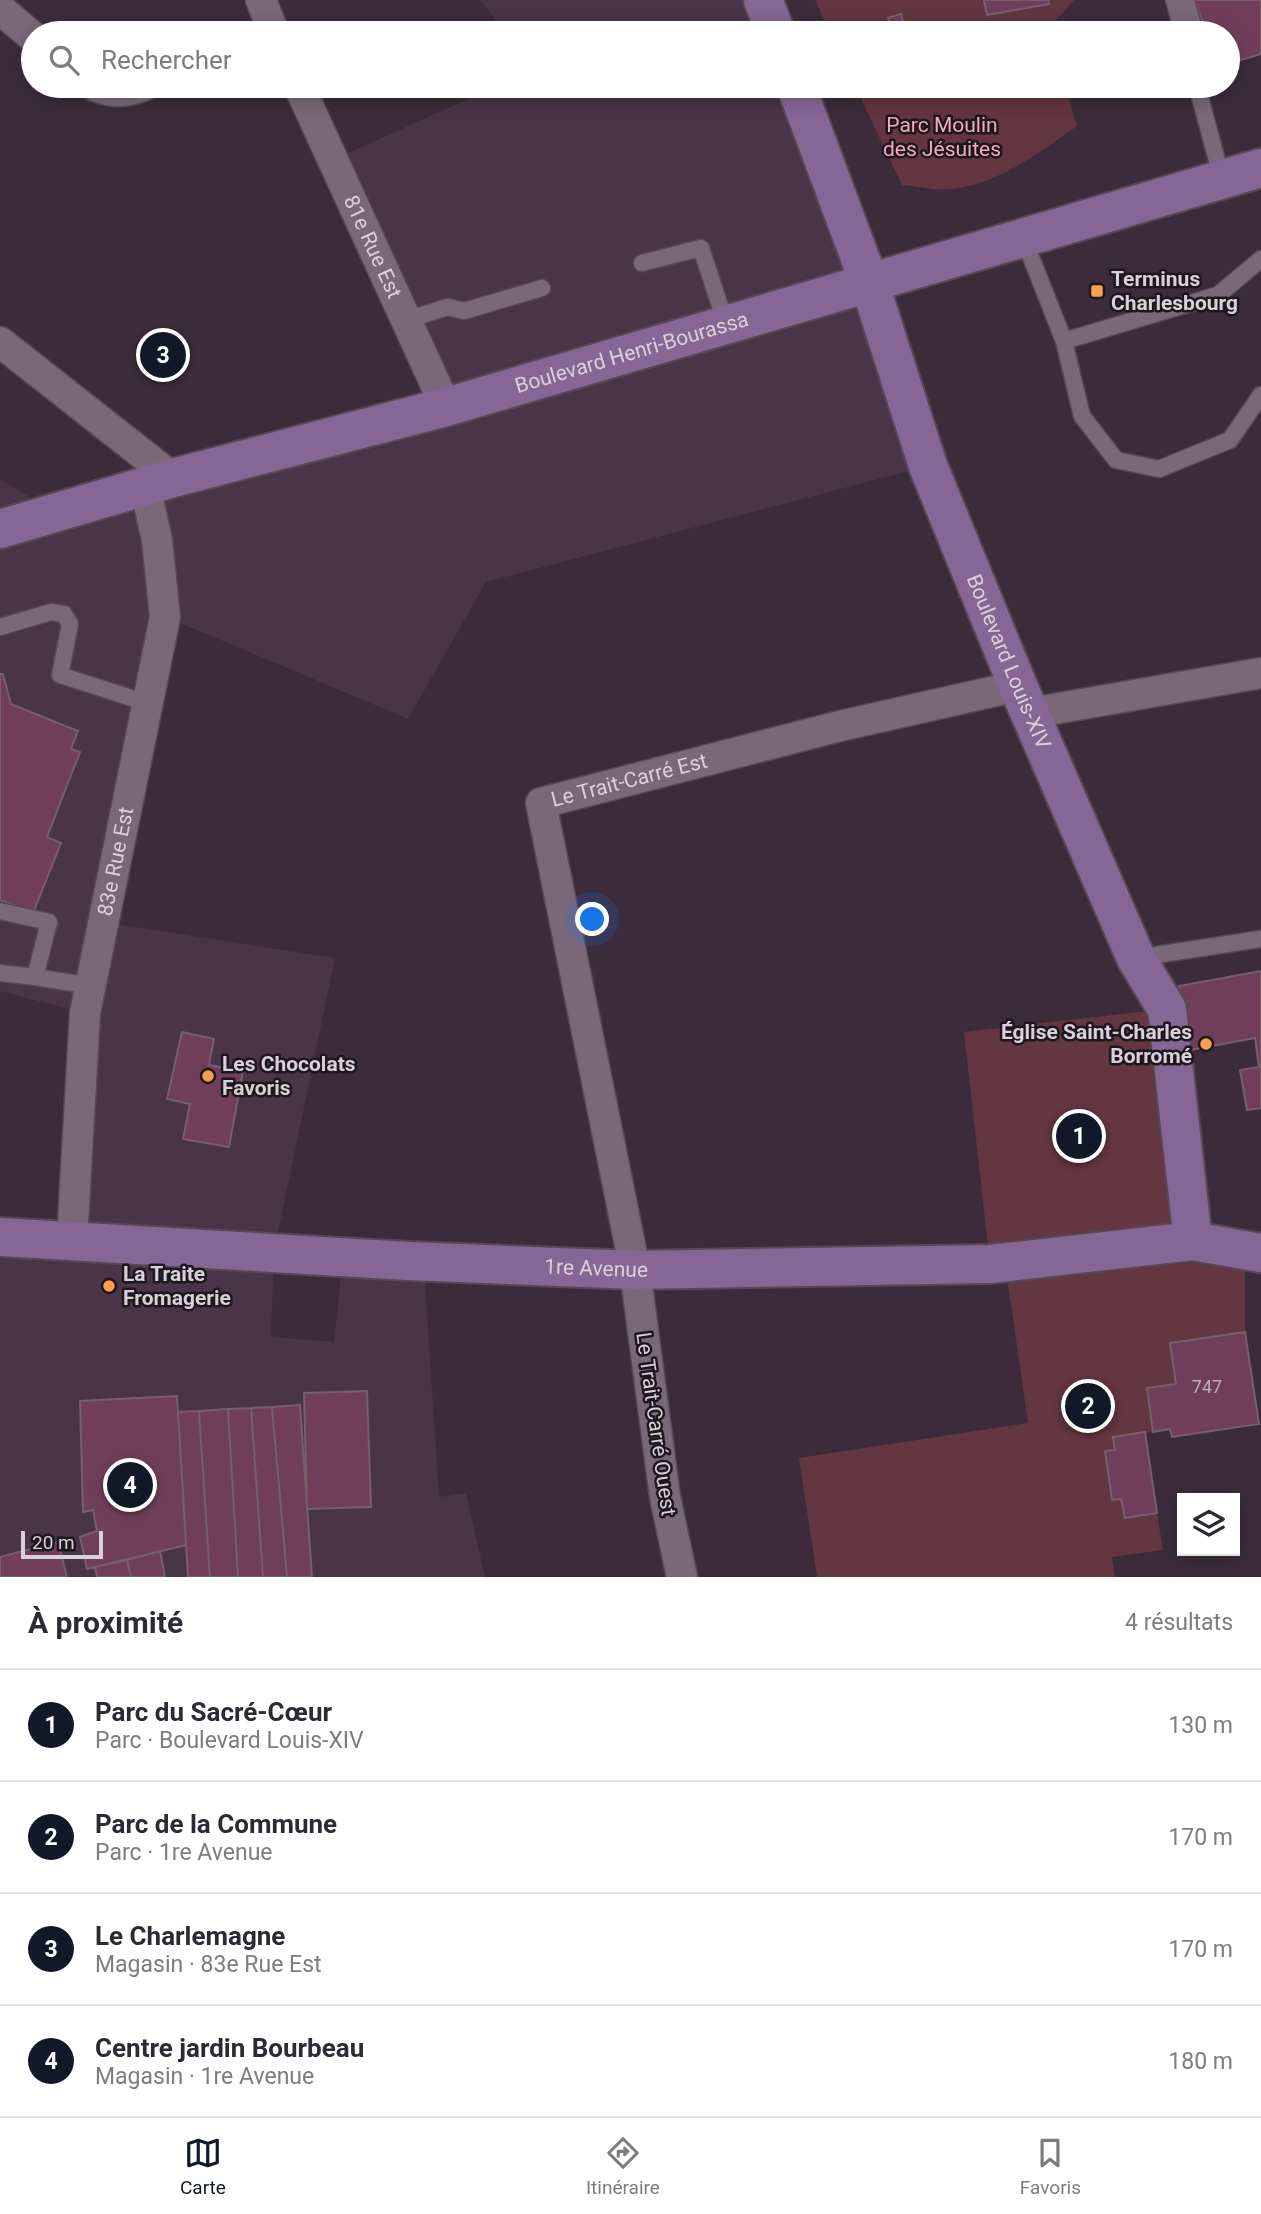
<!DOCTYPE html>
<html lang="fr">
<head>
<meta charset="utf-8">
<style>
	body { margin:0; font-family:Roboto,sans-serif; background:#f2f2f3; color:#2b2b33 }
	.controls { position:absolute; right:21px; bottom:21px; display:grid; overflow:hidden; border-radius:0px; box-shadow:0 4px 18px #0003 }
	.controls button { width:63px; height:63px; display:grid; place-items:center; padding:0; border:0; border-bottom:2px solid #e1e1e2; background:#fff; color:#2b2b33; font:35px sans-serif }
	.scale { position:absolute; left:21px; bottom:18px; width:82px; box-sizing:border-box; padding-left:7px; border:4px solid #dad0da; border-top:0; font-size:19px; line-height:24px; white-space:nowrap; color:#dad0da; -webkit-text-stroke:5px #1e171e; paint-order:stroke }
	.you { position:absolute; left:593px; top:920px; width:24px; height:24px; margin:-18px; border:5px solid #fff; border-radius:50%; background:#1a73e8; box-shadow:0 0 0 10px #1a73e833 }
	.badge { display:grid; place-items:center; width:46px; height:46px; border-radius:50%; background:#111827; color:#fff; font-size:23px; font-weight:700 }
	.pin { position:absolute; translate:-50% -50%; border:4px solid #fff; box-shadow:0 2px 7px #0006 }
	.list { margin:0; padding:0; list-style:none }
	h2 { display:flex; justify-content:space-between; align-items:center; height:91px; margin:0; padding:0 28px; font-size:30px }
	h2 small { font-size:23px; font-weight:400; color:#7c7c81 }
	.list li { display:grid; grid-template-columns:46px 1fr auto; gap:21px; align-items:center; box-sizing:border-box; height:112px; padding:0 28px; border-top:2px solid #e1e1e2 }
	.list b { display:block; font-size:26px; white-space:nowrap }
	.list p { margin:0; font-size:23px; white-space:nowrap; color:#7c7c81 }
	.list em { font-size:23px; font-style:normal; color:#7c7c81 }
	.icon { flex:none; width:38px; height:38px; fill:none; stroke:currentColor; stroke-width:2; stroke-linecap:round; stroke-linejoin:round }
	.map { position:relative; flex:none; width:1261px; height:1577px; overflow:hidden }
	.search { position:absolute; background:#fff; box-shadow:0 4px 18px #0003; left:21px; right:21px; top:21px; height:77px; display:flex; align-items:center; gap:18px; box-sizing:border-box; padding:0 24px; border-radius:38px; color:#7c7c81; font-size:26px }
	.sheet { height:539px; background:#fff }
	nav { display:flex; justify-content:space-around; align-items:center; box-sizing:border-box; height:98px; border-top:2px solid #e1e1e2; background:#fff; font-size:19px; color:#7c7c81 }
	nav a { display:grid; justify-items:center; gap:4px }
	nav .on { color:#111827 }
	.map>svg:first-child { display:block }
	.built { fill:#493448 }
	.green { fill:#633641 }
	.building { fill:#703e5b; stroke:#765f6b; stroke-width:2 }
	.lines { fill:none; stroke-linecap:round; stroke-linejoin:round }
	.lane-casing { stroke:#564956; stroke-width:19 }
	.street-casing { stroke:#564956; stroke-width:33 }
	.secondary-casing { stroke:#564956; stroke-width:42 }
	.lane { stroke:#7a6879; stroke-width:16 }
	.street { stroke:#7a6879; stroke-width:30 }
	.secondary { stroke:#866694; stroke-width:38 }
	.poi-dot { fill:#f99f4d; stroke:#1e171e; stroke-width:2.5 }
	.labels { text-anchor:middle; dominant-baseline:central; stroke-width:5; stroke-linejoin:round; paint-order:stroke }
	.number-label { font-size:18px; fill:#c0acba }
	.park-label { font-size:21px; fill:#f4abbb; stroke:#1e171e }
	.street-label { font-size:21px; fill:#dad0da; stroke:#1e171e }
	.poi-label { font-size:21px; font-weight:bold; fill:#dad0da; stroke:#1e171e; text-anchor:start }
</style>
</head>
<body>
<div class="map">
<svg width="1261" height="1577" viewBox="0 0 1261 1577">
	<rect width="100%" height="100%" fill="#3c2c3b"/>
	<path class="built" d="M480,0h283l13,33h-270z
		M497,86h299l132,380 -442,116 -78,137 -242,-102 -63,305 232,36 -61,294 -3,85 63,5 9,-85 82,4v23l14,213 27,-4 19,84h-485v-340l71,3 14,-227 -85,-22v-512l56,34 389,-106 -112,-247z"/>
	<path class="green" d="M815,0h259l-22,25 1,8h-223z
		M855,86h209l13,40c-39,27 -78,58 -126,63 -15,2 -34,-3 -49,-4z
		M1167,1009l26,231 52,12v80l-75,11 6,41 -29,5 6,43 -40,5 2,13 -10,2 7,48 9,-1 4,19 32,-5 6,37 -51,7 3,20h-298l-18,-119 229,-35 -23,-160 -15,1 -26,-232z"/>
	<path class="building" d="M984,0h64l1,4 -62,11z
		M1195,0h66v54l-33,10v-31h-22z
		M901,14l5,19h-13l-5,-15z
		M0,674h3l8,30 67,27 -7,18 9,3 -33,85 14,6 -28,70 -33,-13z
		M1261,971v137l-14,2 -7,-40 19,-3 -4,-29 -65,12 -11,-64z
		M182,1032l32,7 -5,26 34,6 -14,76 -46,-8 7,-35 -23,-5z
		M1245,1332l14,92 -87,13 -2,-8 -17,3 -6,-44 29,-4 -6,-41z
		M367,1391l4,116 -64,2 -3,-116z
		M177,1396l9,149 -99,24 -7,-32 17,-6 -4,-21 -10,2 -3,-111z
		M300,1405l12,172h-25l-15,-170z
		M272,1407l15,170h-24l-12,-169z
		M251,1408l12,169h-25l-10,-168z
		M228,1409l10,168h-28l-11,-166z
		M199,1411l11,166h-22l-10,-165z
		M1145,1432l12,81 -32,5 -4,-19 -9,1 -7,-49 10,-1 -2,-13z
		M58,1542l9,35h-67v-20z
		M160,1551l5,26h-34l-4,-17z
		M127,1560l4,17h-34l-2,-10z"/>
	<g class="lines">
		<defs>
			<path id="lane" d="M1174,0l9,33
				M1186,0l9,33
				M1197,86l25,93
				M1023,237l41,104 18,75 34,44 43,9 71,-29 31,-45
				M642,263l59,-15 25,76
				M406,320l42,-13 16,4 78,-23
				M1064,341l154,-46 43,-36
				M0,627l51,-15 13,2 6,10 -10,51 87,28
				M0,911l49,11 -14,55 -35,-4
				M1136,958l125,-19
				M35,977l56,9"/>
			<g id="street">
				<path d="M261,0l13,33"/>
				<path d="M0,9l33,28"/>
				<path d="M95,86c18,7 31,7 48,0"/>
				<path id="s1" d="M299,86l147,321"/>
				<path d="M0,342l173,136"/>
				<path d="M1031,713l230,-40"/>
				<path id="s2" d="M72,1240l13,-227 80,-396 -8,-77 -12,-53"/>
				<path id="s3" d="M682,1577l-17,-80 -30,-227 -94,-467 299,-77 178,-40"/>
			</g>
			<g id="secondary">
				<path d="M763,0l13,33"/>
				<path id="s4" d="M796,86l73,196 59,184 90,220 118,272 31,51 26,232"/>
				<path id="s5" d="M0,529l173,-51 273,-71 815,-239"/>
				<path id="s6" d="M0,1237l408,24 227,9 355,-6 203,-23 68,12"/>
			</g>
		</defs>
		<use href="#lane" class="lane-casing"/>
		<use href="#street" class="street-casing"/>
		<use href="#secondary" class="secondary-casing"/>
		<use href="#lane" class="lane"/>
		<use href="#street" class="street"/>
		<use href="#secondary" class="secondary"/>
	</g>
	<g class="poi-dot">
		<rect x="1090" y="284" width="14" height="14" rx="3.5"/>
		<circle cx="1206" cy="1044" r="7"/>
		<circle cx="208" cy="1076" r="7"/>
		<circle cx="109" cy="1286" r="7"/>
	</g>
	<g class="labels">
		<g class="number-label">
			<text x="1207" y="1386">747</text>
		</g>
		<g class="park-label">
			<text x="942" y="125">Parc Moulin<tspan x="942" dy="24">des Jésuites</tspan></text>
		</g>
		<g class="street-label">
			<text stroke="none"><textPath href="#s1" startOffset="177">81e Rue Est</textPath></text>
			<text stroke="none"><textPath href="#s5" startOffset="656">Boulevard Henri-Bourassa</textPath></text>
			<text stroke="none"><textPath href="#s4" startOffset="614">Boulevard Louis-XIV</textPath></text>
			<text stroke="none"><textPath href="#s3" startOffset="878">Le Trait-Carré Est</textPath></text>
			<text stroke="none"><textPath href="#s2" startOffset="382">83e Rue Est</textPath></text>
			<text stroke="none"><textPath href="#s6" startOffset="597">1re Avenue</textPath></text>
			<text transform="translate(656 1424) rotate(82)">Le Trait-Carré Ouest</text>
		</g>
		<g class="poi-label">
			<text x="1111" y="279">Terminus<tspan x="1111" dy="24">Charlesbourg</tspan></text>
			<text x="1192" y="1032" text-anchor="end">Église Saint-Charles<tspan x="1192" dy="24">Borromé</tspan></text>
			<text x="222" y="1064">Les Chocolats<tspan x="222" dy="24">Favoris</tspan></text>
			<text x="123" y="1274">La Traite<tspan x="123" dy="24">Fromagerie</tspan></text>
		</g>
	</g>
</svg>
<div class="controls">
<button><svg class="icon" aria-label="layers" viewBox="0 0 24 24"><path d="M12 4l9 5-9 5-9-5zM3 14l9 5 9-5"/></svg></button>
</div>
<div class="scale">20 m</div>
<div class="you"></div>
<div class="pin badge" style="left:1079px;top:1136px">1</div>
<div class="pin badge" style="left:1088px;top:1406px">2</div>
<div class="pin badge" style="left:163px;top:355px">3</div>
<div class="pin badge" style="left:130px;top:1485px">4</div>
<div class="search"><svg class="icon" aria-label="search" viewBox="0 0 24 24"><circle cx="10" cy="10" r="6"/><path d="M15 15l6 6"/></svg>Rechercher</div>
</div>
<section class="sheet">
<h2>À proximité<small>4 résultats</small></h2>
<ul class="list">
<li><span class="badge">1</span><div><b>Parc du Sacré-Cœur</b><p>Parc · Boulevard Louis-XIV</p></div><em>130 m</em></li>
<li><span class="badge">2</span><div><b>Parc de la Commune</b><p>Parc · 1re Avenue</p></div><em>170 m</em></li>
<li><span class="badge">3</span><div><b>Le Charlemagne</b><p>Magasin · 83e Rue Est</p></div><em>170 m</em></li>
<li><span class="badge">4</span><div><b>Centre jardin Bourbeau</b><p>Magasin · 1re Avenue</p></div><em>180 m</em></li>
</ul>
</section>
<nav>
<a class="on"><svg class="icon" aria-label="map" viewBox="0 0 24 24"><path d="M3 6l6-2 6 2 6-2v14l-6 2-6-2-6 2zM9 4v14M15 6v14"/></svg>Carte</a>
<a><svg class="icon" aria-label="directions" viewBox="0 0 24 24"><path d="M12 3l9 9-9 9-9-9zM9 14v-3h6M13 9l2 2-2 2"/></svg>Itinéraire</a>
<a><svg class="icon" aria-label="saved" viewBox="0 0 24 24"><path d="M7 4h10v16l-5-4-5 4z"/></svg>Favoris</a>
</nav>
</body>
</html>
